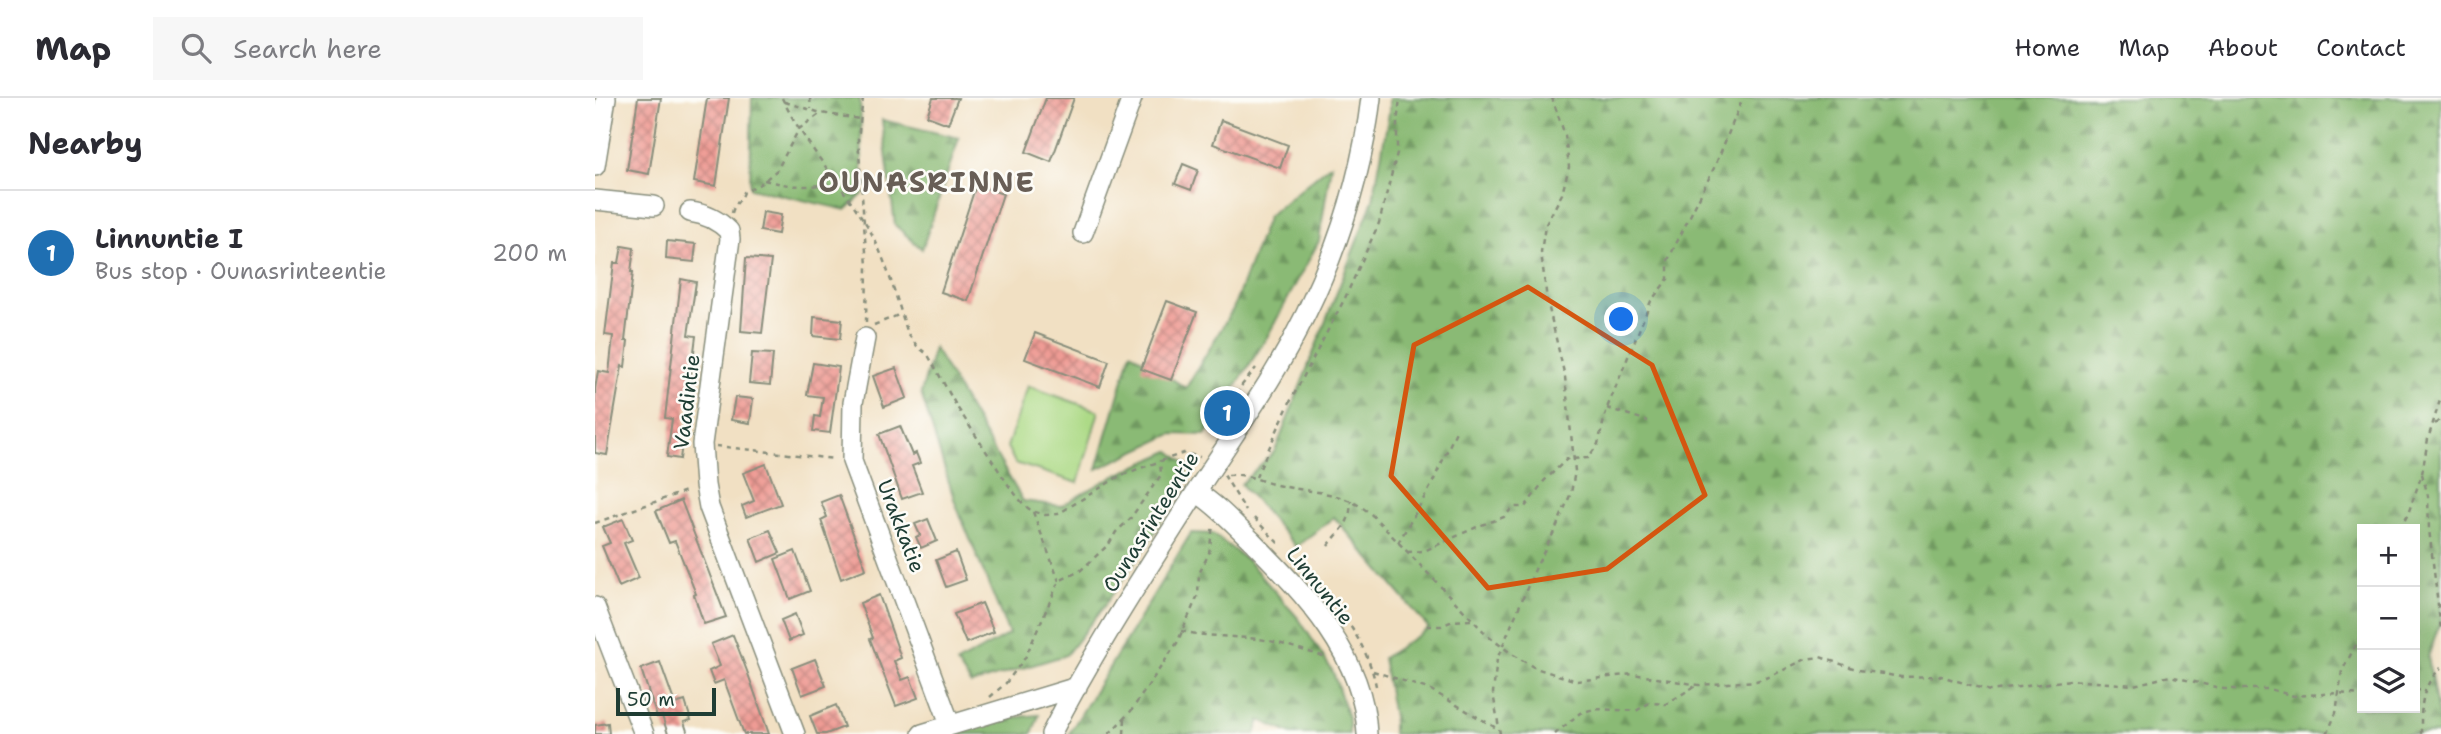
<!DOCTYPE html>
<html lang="en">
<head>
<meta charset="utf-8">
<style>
	body { margin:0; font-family:"Shantell Sans",sans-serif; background:#f7f7f7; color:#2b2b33 }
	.controls { position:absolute; right:21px; bottom:21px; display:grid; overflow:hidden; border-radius:0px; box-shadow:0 7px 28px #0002 }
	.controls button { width:63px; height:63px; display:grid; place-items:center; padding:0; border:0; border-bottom:2px solid #e1e1e2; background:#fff; color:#2b2b33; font:35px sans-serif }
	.scale { position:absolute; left:21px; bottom:18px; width:100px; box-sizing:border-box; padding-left:7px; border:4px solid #1f3d34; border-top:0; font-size:19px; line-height:24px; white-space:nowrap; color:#1f3d34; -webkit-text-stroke:5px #fdfcf7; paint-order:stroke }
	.you { position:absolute; left:1027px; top:222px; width:24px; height:24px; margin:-18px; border:5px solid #fff; border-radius:50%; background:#1a73e8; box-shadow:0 0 0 10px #1a73e833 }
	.badge { display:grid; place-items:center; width:46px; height:46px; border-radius:50%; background:#1f6fb2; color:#fff; font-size:23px; font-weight:700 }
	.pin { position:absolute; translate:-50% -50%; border:4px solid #fff; box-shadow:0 2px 7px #0006 }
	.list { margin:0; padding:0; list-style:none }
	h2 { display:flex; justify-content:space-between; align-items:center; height:91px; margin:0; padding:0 28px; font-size:30px }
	h2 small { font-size:23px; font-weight:400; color:#7c7c81 }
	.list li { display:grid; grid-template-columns:46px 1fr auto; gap:21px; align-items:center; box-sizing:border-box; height:126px; padding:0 28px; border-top:2px solid #e1e1e2 }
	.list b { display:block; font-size:26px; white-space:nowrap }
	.list p { margin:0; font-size:23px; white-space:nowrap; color:#7c7c81 }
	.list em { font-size:23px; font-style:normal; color:#7c7c81 }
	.icon { flex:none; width:38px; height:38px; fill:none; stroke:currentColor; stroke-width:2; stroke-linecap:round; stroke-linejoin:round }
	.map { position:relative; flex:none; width:1846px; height:636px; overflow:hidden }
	header { display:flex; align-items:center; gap:42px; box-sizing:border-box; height:98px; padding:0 35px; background:#fff; border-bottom:2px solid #e1e1e2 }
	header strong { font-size:33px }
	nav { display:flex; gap:38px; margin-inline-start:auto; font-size:24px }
	.search { width:490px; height:63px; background:#f7f7f7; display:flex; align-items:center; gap:18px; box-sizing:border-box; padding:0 24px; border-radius:0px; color:#7c7c81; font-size:26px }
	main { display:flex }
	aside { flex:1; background:#fff }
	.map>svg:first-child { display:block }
	.forest { fill:url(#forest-firs); stroke:#547c54; stroke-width:2; fill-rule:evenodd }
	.park { fill:#adda87; stroke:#668c5e; stroke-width:2 }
	.building { fill:url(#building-cross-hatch) }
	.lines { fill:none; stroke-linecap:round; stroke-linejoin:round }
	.minor-casing { stroke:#888e7c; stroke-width:22 }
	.path { stroke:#888e7c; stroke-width:2.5; stroke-dasharray:5 5; stroke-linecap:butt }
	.minor { stroke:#fff; stroke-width:19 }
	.marked { fill:none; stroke:#d45610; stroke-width:5; stroke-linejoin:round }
	.labels { text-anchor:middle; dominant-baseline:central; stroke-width:5; stroke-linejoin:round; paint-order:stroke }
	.street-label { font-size:21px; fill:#1f3d34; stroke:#fdfcf7 }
	.district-label { font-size:28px; font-weight:bold; letter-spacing:2px; fill:#685e56; stroke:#fdfcf7 }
</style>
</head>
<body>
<header>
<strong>Map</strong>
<div class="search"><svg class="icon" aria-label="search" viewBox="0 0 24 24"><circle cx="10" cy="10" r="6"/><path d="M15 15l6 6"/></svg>Search here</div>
<nav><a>Home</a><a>Map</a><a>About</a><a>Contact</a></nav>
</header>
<main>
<aside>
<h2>Nearby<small></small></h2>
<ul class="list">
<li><span class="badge">1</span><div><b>Linnuntie I</b><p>Bus stop · Ounasrinteentie</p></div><em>200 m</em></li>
</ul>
</aside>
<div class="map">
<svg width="1846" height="636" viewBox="0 0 1846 636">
	<defs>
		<pattern id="forest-firs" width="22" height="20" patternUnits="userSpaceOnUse" patternTransform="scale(1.75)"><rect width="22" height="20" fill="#8aba74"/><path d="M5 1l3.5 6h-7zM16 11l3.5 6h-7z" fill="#709860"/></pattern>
		<pattern id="building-cross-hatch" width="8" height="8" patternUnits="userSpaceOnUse" patternTransform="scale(1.75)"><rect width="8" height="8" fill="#ef9b94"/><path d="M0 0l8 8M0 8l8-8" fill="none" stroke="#c1807a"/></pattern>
	</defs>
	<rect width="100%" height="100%" fill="#fdfcf7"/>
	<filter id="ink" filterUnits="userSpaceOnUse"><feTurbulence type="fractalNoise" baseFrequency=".0143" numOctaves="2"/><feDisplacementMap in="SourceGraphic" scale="14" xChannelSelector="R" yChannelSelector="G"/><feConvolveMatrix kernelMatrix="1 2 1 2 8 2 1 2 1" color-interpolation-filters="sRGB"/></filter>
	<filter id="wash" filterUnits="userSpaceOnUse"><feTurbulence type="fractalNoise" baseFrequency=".00686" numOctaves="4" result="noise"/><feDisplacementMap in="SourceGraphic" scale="28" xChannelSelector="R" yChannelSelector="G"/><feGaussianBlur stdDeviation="1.57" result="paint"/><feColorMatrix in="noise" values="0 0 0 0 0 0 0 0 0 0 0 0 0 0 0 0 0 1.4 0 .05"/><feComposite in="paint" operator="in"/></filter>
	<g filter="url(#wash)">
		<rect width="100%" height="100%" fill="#f1e0c3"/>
		<path class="forest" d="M157,0h108l3,96 -17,16 -96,-22z
			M794,0h1052v521l-13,38 13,77h-1048v-17l-10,-59 46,-30 -95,-111 -38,30 -55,-63 34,-33 98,-251 16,-87zM1767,431h53v179h-53z
			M287,22l77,18 -37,111 -27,-24z
			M736,66l-12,77 -52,96 -62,98 -33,-1 -75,35 34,-117 55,36 47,-79 35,-93z
			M339,250l89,153 38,5 51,-29 58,-26 19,15 -35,68 -49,71 -39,50 -95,29 -14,-21 52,-29 -53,-129 -35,-112z
			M596,435l22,1 35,27 51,58 34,53 16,49v13h-57l-32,-14 -5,14h-186z
			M444,617l-7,19h-104l22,-10z"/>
		<path class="park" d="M433,288l71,25 -21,72 -63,-20 -8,-16z"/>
		<g id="blocks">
			<path class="building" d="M43,0h23l-12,76 -22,-4z
				M112,0h22l-13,88 -22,-4z
				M338,0h25l-10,26 -21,-8z
				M451,0h28l-23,64 -25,-10z
				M626,22l67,25 -8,23 -67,-24z
				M588,66l15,6 -7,20 -16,-6z
				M381,87l27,9 -35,107 -27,-9z
				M168,114l18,3 -3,19 -18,-3z
				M72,143l29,3 -2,18 -28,-3z
				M27,148l12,2 -3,24h2l-8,69h3l-3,26 -3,-1 -15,89 -12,-2v-64l3,-18 11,2 4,-37 -8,-1 9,-72h5z
				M151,160l25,2 -9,73 -21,-2z
				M86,181l15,3 -8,53 8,1 -16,123 -13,-2 5,-38 -7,-1z
				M572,203l30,11 -26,68 -30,-11z
				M219,219l28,3 -2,19 -27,-3z
				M440,235l74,28 -9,26 -75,-28z
				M157,255l21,1 -3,31 -21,-2z
				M218,265l26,4 -9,66 -17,-2 2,-15 5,1 3,-20 -16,-2z
				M301,270l11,30 -23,9 -11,-31z
				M140,299l18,2 -3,24 -19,-3z
				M305,328l12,29 4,-2 4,10 -8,3 10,26 -20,7 -23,-65z
				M171,366l15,40 -35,13 -4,-11 12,-5 -11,-28z
				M244,397l27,74 -25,10 -20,-59 6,-3 -6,-15z
				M86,402l45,117 -22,7 -10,-29 2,-1 -21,-53 -6,2 -13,-32z
				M28,421l9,21 -8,3 15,35 -20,9 -17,-41 8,-3 -7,-16z
				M333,421l9,22 -16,7 -5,-11 4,-2 -5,-11z
				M175,432l10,23 -21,9 -9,-24z
				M200,453l15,40 -20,8 -15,-40z
				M361,454l10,28 -20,7 -10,-27z
				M284,497l22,63 -7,3 8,19 8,-3 8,21 -22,8 -26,-67 3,-1 -13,-35z
				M387,505l12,29 -28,11 -12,-29z
				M200,516l8,21 -14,6 -8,-21z
				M138,537l14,36 22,63h-25l-20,-54 -10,4 -5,-13 11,-5 -9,-22z
				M220,561l11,27 -24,9 -10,-27z
				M65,564l15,42 10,-3 6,19 -7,2 4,12h-20l-6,-18 -5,1 -16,-48z
				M241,607l8,22 -18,7h-9l-7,-18z
				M13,625l1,11h-14v-9z"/>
		</g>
	</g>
	<g filter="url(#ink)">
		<use href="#blocks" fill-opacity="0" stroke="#888e7c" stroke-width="2"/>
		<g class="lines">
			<defs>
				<path id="minor" d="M0,68l11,-68
					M0,102l59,6
					M95,114c16,2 28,8 39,19l1,8 -28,205 3,41 4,22 86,227
					M488,135l49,-135
					M270,240l-12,65 -1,58 98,263
					M601,394c21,13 38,32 56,49 52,53 112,114 115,193
					M0,509l49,127
					M327,636l155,-47
					M456,636c43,-84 95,-163 145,-242 24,-37 50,-74 73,-111 53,-87 90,-182 102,-283"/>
			</defs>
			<use href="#minor" class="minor-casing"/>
			<path class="path" d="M187,0c22,45 54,80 81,121 20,29 34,81 45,115l9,12 11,9 29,52 52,79 15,19 8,6 13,4 13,-1 60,-37 17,-7 49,-17 16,4
				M215,0l1,11
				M268,0l-5,41 9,127 -1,56
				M190,4l36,11 39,6
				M169,82c25,6 45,9 69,2
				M137,115c2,-10 10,-13 12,-21l16,-8 17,-14 22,-41 22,-16
				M279,227l27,-11
				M1012,310l41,13
				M627,323l20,-36 14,-17
				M1840,326l6,-5
				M121,348l119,13
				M1827,376l6,22 1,33 12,101
				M629,377l22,36
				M633,377c21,-2 32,7 53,11 34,7 65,5 92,30l116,121 23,17 23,14 42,13 56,-7 66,11 57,-4 13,-4 37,-18 14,-2 39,13 42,7 40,-1 49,15 80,-11 64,5 36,-9 54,13h45l25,7 44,-3 24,2
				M661,379l33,-73 56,-106 34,-75 18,-70v-29l3,-26
				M438,414l26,69
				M659,420l27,28
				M0,425l94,-33
				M1805,431l8,-15 14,-40 6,-35 13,-42
				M803,445l33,-57 26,-57
				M733,448c15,-20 22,-20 23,-46
				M812,454l17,-1 55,-25 25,-9 9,-10h12l19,-26 23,-22 21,-1 10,-14 9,-36 44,-107 17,-22v-19l47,-94 28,-68
				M698,460c35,35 73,78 83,128
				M832,528h14l12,-5 19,-1
				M586,533c26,6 51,5 77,8 24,3 47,13 70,18
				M778,573l58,19 67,39
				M1820,593l10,-2
				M395,599l16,-14 19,-25 34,-77 21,-10 29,-27 7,-12 14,-13 31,-44 -1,-15
				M514,636l22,-23 46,-68 21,-48 1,-21 10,-21 4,-28
				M529,636l1,-15
				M905,636l-7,-41 4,-34 39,-92 20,-39 15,-35 4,-22 -10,-94 -18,-77 -6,-48 4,-26 17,-32 7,-27 -4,-32 -13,-37
				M960,636l25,-21 14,-4 42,2 13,-8 17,1 31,-19
				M1732,636l9,-21 6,-42 16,-30 4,-14
				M1826,636c0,-26 -1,-47 20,-66"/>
			<use href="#minor" class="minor"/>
		</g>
	</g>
	<path class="marked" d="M933,189l124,78 53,130 -98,74 -119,19 -97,-112 23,-131z"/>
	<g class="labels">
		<g class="street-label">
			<text transform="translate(92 304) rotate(-83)">Vaadintie</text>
			<text transform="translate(556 424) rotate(-58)">Ounasrinteentie</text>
			<text transform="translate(306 428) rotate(69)">Urakkatie</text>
			<text transform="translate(725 488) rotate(51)">Linnuntie</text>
		</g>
		<g class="district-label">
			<text x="332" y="84">OUNASRINNE</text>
		</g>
	</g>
</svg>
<div class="controls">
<button>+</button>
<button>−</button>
<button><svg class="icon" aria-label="layers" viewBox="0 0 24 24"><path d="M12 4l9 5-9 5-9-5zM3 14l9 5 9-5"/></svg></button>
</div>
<div class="scale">50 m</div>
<div class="you"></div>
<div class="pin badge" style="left:632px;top:315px">1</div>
</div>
</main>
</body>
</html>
